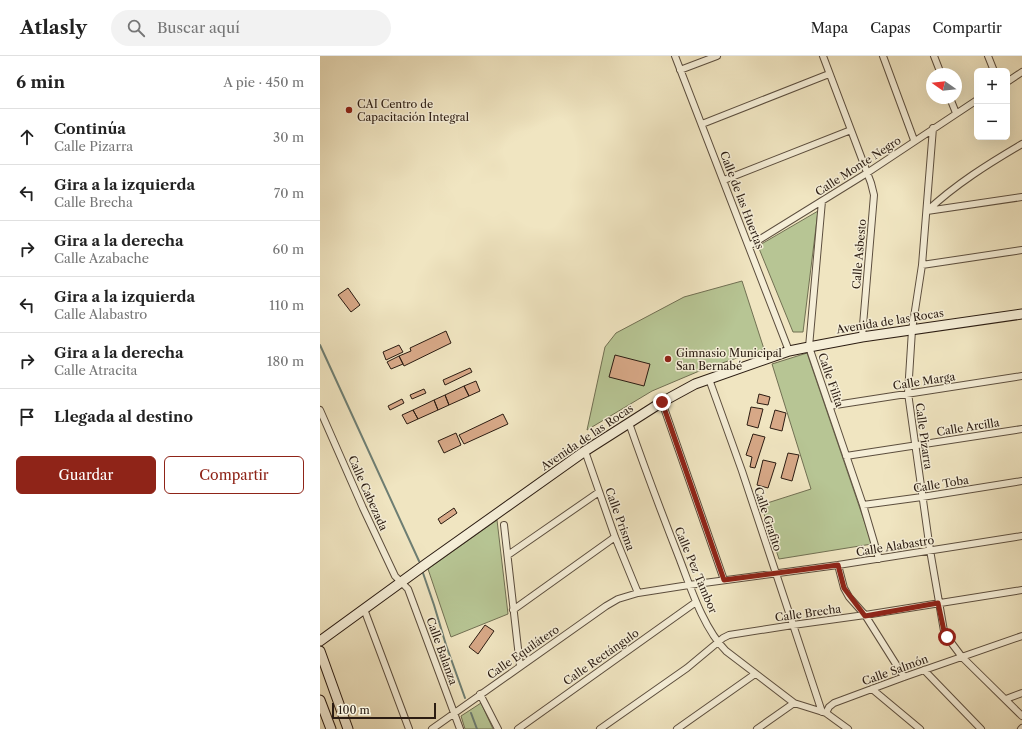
<!DOCTYPE html>
<html lang="es">
<head>
<meta charset="utf-8">
<style>
	body { margin:0; font-family:"Libre Caslon Text",serif; background:#f2f2f2; color:#222 }
	.controls { position:absolute; right:12px; top:12px; display:grid; overflow:hidden; border-radius:6px; box-shadow:0 4px 16px #0002 }
	.controls button { width:36px; height:36px; display:grid; place-items:center; padding:0; border:0; border-bottom:1px solid #e0e0e0; background:#fff; color:#222; font:20px sans-serif }
	.compass { position:absolute; left:606px; top:12px; width:36px; height:36px; border-radius:50%; background:#fff; box-shadow:0 4px 16px #0002; rotate:284deg }
	.scale { position:absolute; left:12px; bottom:10px; width:104px; box-sizing:border-box; padding-left:4px; border:2px solid #2b1c12; border-top:0; font-size:11px; line-height:14px; white-space:nowrap; color:#2b1c12; -webkit-text-stroke:3px #f5eed7; paint-order:stroke }
	.stop { position:absolute; width:12px; height:12px; margin:-9px; border:3px solid #8f2418; border-radius:50%; background:#fff }
	.stop.end { background:#8f2418; border-color:#fff; box-shadow:0 1px 4px #0008 }
	.list { margin:0; padding:0; list-style:none }
	h2 { display:flex; justify-content:space-between; align-items:center; height:52px; margin:0; padding:0 16px; font-size:17px }
	h2 small { font-size:13px; font-weight:400; color:#767676 }
	.list li { display:grid; grid-template-columns:26px 1fr auto; gap:12px; align-items:center; box-sizing:border-box; height:56px; padding:0 16px; border-top:1px solid #e0e0e0 }
	.list b { display:block; font-size:15px; white-space:nowrap }
	.list p { margin:0; font-size:13px; white-space:nowrap; color:#767676 }
	.list em { font-size:13px; font-style:normal; color:#767676 }
	.actions { display:flex; gap:8px; padding:12px 16px }
	.actions a { flex:1; padding:9px 0; border:1px solid #8f2418; border-radius:6px; text-align:center; font-size:14px; color:#8f2418 }
	.actions .main { background:#8f2418; color:#fff }
	.icon { flex:none; width:22px; height:22px; fill:none; stroke:currentColor; stroke-width:2; stroke-linecap:round; stroke-linejoin:round }
	.map { position:relative; flex:none; width:702px; height:673px; overflow:hidden }
	header { display:flex; align-items:center; gap:24px; box-sizing:border-box; height:56px; padding:0 20px; background:#fff; border-bottom:1px solid #e0e0e0 }
	header strong { font-size:19px }
	nav { display:flex; gap:22px; margin-inline-start:auto; font-size:14px }
	.search { width:280px; height:36px; background:#f2f2f2; display:flex; align-items:center; gap:10px; box-sizing:border-box; padding:0 14px; border-radius:22px; color:#767676; font-size:15px }
	main { display:flex }
	aside { flex:1; background:#fff }
	.map>svg:first-child { display:block }
	.green { fill:#b7c594; stroke:#717053 }
	.lines { fill:none; stroke-linecap:round; stroke-linejoin:round }
	.stream { stroke:#6e7e73; stroke-width:2 }
	.building { fill:#d7a887; stroke:#2b1c12 }
	.street-casing { stroke:#5c4e3e; stroke-width:8 }
	.secondary-casing { stroke:#2b1c12; stroke-width:11 }
	.street { stroke:#f5eed7; stroke-width:6 }
	.secondary { stroke:#f5eed7; stroke-width:9 }
	.route { stroke:#8f2418; stroke-width:5 }
	.poi-dot { fill:#8f2418; stroke:#f5eed7; stroke-width:1.5 }
	.labels { text-anchor:middle; dominant-baseline:central; stroke-width:3; stroke-linejoin:round; paint-order:stroke }
	.poi-label { font-size:11px; fill:#2b1c12; stroke:#f5eed7; text-anchor:start }
	.street-label { font-size:11px; fill:#2b1c12; stroke:#f5eed7 }
</style>
</head>
<body>
<header>
<strong>Atlasly</strong>
<div class="search"><svg class="icon" aria-label="search" viewBox="0 0 24 24"><circle cx="10" cy="10" r="6"/><path d="M15 15l6 6"/></svg>Buscar aquí</div>
<nav><a>Mapa</a><a>Capas</a><a>Compartir</a></nav>
</header>
<main>
<aside>
<h2>6 min<small>A pie · 450 m</small></h2>
<ul class="list">
<li><svg class="icon" aria-label="ahead" viewBox="0 0 24 24"><path d="M12 20V5M6 11l6-6 6 6"/></svg><div><b>Continúa</b><p>Calle Pizarra</p></div><em>30 m</em></li>
<li><svg class="icon" aria-label="left" viewBox="0 0 24 24"><path d="M17 20v-9H6M10 6l-5 5 5 5"/></svg><div><b>Gira a la izquierda</b><p>Calle Brecha</p></div><em>70 m</em></li>
<li><svg class="icon" aria-label="right" viewBox="0 0 24 24"><path d="M7 20v-9h11M14 6l5 5-5 5"/></svg><div><b>Gira a la derecha</b><p>Calle Azabache</p></div><em>60 m</em></li>
<li><svg class="icon" aria-label="left" viewBox="0 0 24 24"><path d="M17 20v-9H6M10 6l-5 5 5 5"/></svg><div><b>Gira a la izquierda</b><p>Calle Alabastro</p></div><em>110 m</em></li>
<li><svg class="icon" aria-label="right" viewBox="0 0 24 24"><path d="M7 20v-9h11M14 6l5 5-5 5"/></svg><div><b>Gira a la derecha</b><p>Calle Atracita</p></div><em>180 m</em></li>
<li><svg class="icon" aria-label="arrive" viewBox="0 0 24 24"><path d="M6 21V4h12l-3 4 3 4H6"/></svg><div><b>Llegada al destino</b></div></li>
</ul>
<div class="actions"><a class="main">Guardar</a><a>Compartir</a></div>
</aside>
<div class="map">
<svg width="702" height="673" viewBox="0 0 702 673">
	<rect width="100%" height="100%" fill="#f0e5c1"/>
	<filter id="stains"><feTurbulence type="fractalNoise" baseFrequency=".005" numOctaves="4"/><feColorMatrix values="0 0 0 0 .2 0 0 0 0 .09 0 0 0 0 .02 0 0 0 .5 -.17"/></filter>
	<radialGradient id="worn" r=".72"><stop offset=".6" stop-color="#630" stop-opacity="0"/><stop offset="1" stop-color="#630" stop-opacity=".3"/></radialGradient>
	<path class="green" d="M498,155l-15,121h-10l-35,-86z
		M422,225l22,68 -60,20 -52,22 -65,39 18,-83 11,-14 68,-36z
		M487,297l65,191 -93,15 -18,-54 50,-16 -39,-125z
		M177,464l11,94 -57,23 -23,-68z
		M161,647l12,26h-28l-4,-13z"/>
	<g class="lines">
		<path class="stream" d="M0,289l99,216
			M103,517l11,32 12,40 19,53
			M151,657l6,16"/>
	</g>
	<path class="building" d="M28,232l12,17 -9,7 -13,-17z
		M126,275l5,12 -47,23 -5,-10 12,-5 -1,-3z
		M79,289l4,7 -17,8 -3,-8z
		M295,299l35,9 -6,22 -35,-9z
		M79,300l4,8 -12,5 -4,-7z
		M150,312l2,4 -27,13 -2,-5z
		M156,325l4,10 -11,5 -5,-10z
		M144,330l5,10 -20,9 -4,-10z
		M104,333l2,4 -14,6 -2,-4z
		M439,338l11,3 -2,8 -11,-2z
		M125,339l4,10 -11,5 -4,-10z
		M82,343l2,4 -14,7 -2,-4z
		M114,344l4,10 -20,9 -5,-9z
		M431,351l12,2 -5,19 -11,-3z
		M93,354l5,9 -11,5 -5,-9z
		M455,354l11,3 -4,18 -12,-3z
		M183,358l5,10 -44,20 -5,-9z
		M136,377l5,12 -17,8 -6,-12z
		M433,378l12,3 -10,31 -5,-1 2,-10 -6,-2z
		M468,397l11,2 -7,26 -11,-3z
		M443,404l13,3 -8,25 -11,-3z
		M134,452l3,5 -16,11 -3,-5z
		M165,569l9,6 -16,23 -9,-7z"/>
	<g class="lines">
		<defs>
			<path id="street" d="M355,0l114,295
				M503,0l48,127 3,12 -12,142
				M563,0l31,84
				M614,0l7,18
				M668,0l6,15
				M360,14l37,-14
				M687,26l15,-10
				M630,42l6,15
				M382,68l127,-50
				M613,72l-11,137 -10,65 -4,63 22,157 14,81 3,6 15,20 60,59
				M404,124l127,-50
				M502,145l-13,146 54,158 16,54
				M607,155c29,-27 61,-47 95,-67
				M607,155l95,-14
				M429,190l118,-73 110,-73
				M602,209l100,-15
				M389,323l33,92 80,241
				M342,346l62,178
				M509,350l193,-30
				M0,354l43,98 32,68 13,13 52,140
				M309,367c16,46 33,91 51,137 11,29 24,69 46,91l68,52 32,10 22,16
				M265,395l30,86 23,56
				M526,400l176,-27
				M543,449l59,-8 100,-16
				M184,469l16,141
				M188,499l91,-63
				M518,509l6,23 5,9 16,18 39,62
				M44,553l45,120
				M193,554l102,-73
				M604,614l57,59
				M552,633l48,40
				M160,638l18,35
				M686,643l16,-6
				M506,657l3,-6 5,-4 70,-26 118,-41
				M112,673l174,-123 12,-7 20,-6 51,-8 149,-20 184,-29
				M198,673l178,-127
				M280,673l87,-61 36,-30 6,-3 64,-10 72,-10 157,-25
				M357,673l78,-55
				M437,673l37,-26
				M701,673l1,-1"/>
			<path id="secondary" d="M0,585l106,-77 159,-113 77,-49 33,-18 94,-33 20,-4 53,-10 160,-23
				M0,595l28,78
				M0,644l11,29"/>
		</defs>
		<use href="#street" class="street-casing"/>
		<use href="#secondary" class="secondary-casing"/>
		<use href="#street" class="street"/>
		<use href="#secondary" class="secondary"/>
	</g>
	<g class="lines">
		<path class="route" d="M342,346l62,178 114,-15 6,23 21,28 73,-13 6,28 3,6"/>
	</g>
	<g class="poi-dot">
		<circle cx="29" cy="54" r="4"/>
		<circle cx="348" cy="303" r="4"/>
	</g>
	<g class="labels">
		<g class="poi-label">
			<text x="37" y="48">CAI Centro de<tspan x="37" dy="13">Capacitación Integral</tspan></text>
			<text x="356" y="297">Gimnasio Municipal<tspan x="356" dy="13">San Bernabé</tspan></text>
		</g>
		<g class="street-label">
			<text transform="translate(538 110) rotate(-33)">Calle Monte Negro</text>
			<text transform="translate(422 144) rotate(69)">Calle de las Huertas</text>
			<text transform="translate(539 198) rotate(-85)">Calle Asbesto</text>
			<text transform="translate(570 265) rotate(-9)">Avenida de las Rocas</text>
			<text transform="translate(511 324) rotate(71)">Calle Filita</text>
			<text transform="translate(604 325) rotate(-9)">Calle Marga</text>
			<text transform="translate(648 371) rotate(-9)">Calle Arcilla</text>
			<text transform="translate(604 380) rotate(82)">Calle Pizarra</text>
			<text transform="translate(267 381) rotate(-34)">Avenida de las Rocas</text>
			<text transform="translate(621 428) rotate(-9)">Calle Toba</text>
			<text transform="translate(48 437) rotate(66)">Calle Cabezada</text>
			<text transform="translate(300 463) rotate(70)">Calle Prisma</text>
			<text transform="translate(448 463) rotate(72)">Calle Grafito</text>
			<text transform="translate(575 490) rotate(-9)">Calle Alabastro</text>
			<text transform="translate(376 514) rotate(67)">Calle Pez Tambor</text>
			<text transform="translate(488 557) rotate(-8)">Calle Brecha</text>
			<text transform="translate(122 595) rotate(70)">Calle Balanza</text>
			<text transform="translate(203 596) rotate(-35)">Calle Equilátero</text>
			<text transform="translate(281 601) rotate(-35)">Calle Rectángulo</text>
			<text transform="translate(575 614) rotate(-20)">Calle Salmón</text>
		</g>
	</g>
	<rect width="100%" height="100%" filter="url(#stains)"/>
	<rect width="100%" height="100%" fill="url(#worn)"/>
</svg>
<div class="controls">
<button>+</button>
<button>−</button>
</div>
<svg class="compass" viewBox="-18 -18 36 36"><path d="M0-13l5 13h-10z" fill="#e53935"/><path d="M0 13l5-13h-10z" fill="#767676"/></svg>
<div class="scale">100 m</div>
<div class="stop" style="left:627px;top:581px"></div>
<div class="stop end" style="left:342px;top:346px"></div>
</div>
</main>
</body>
</html>
